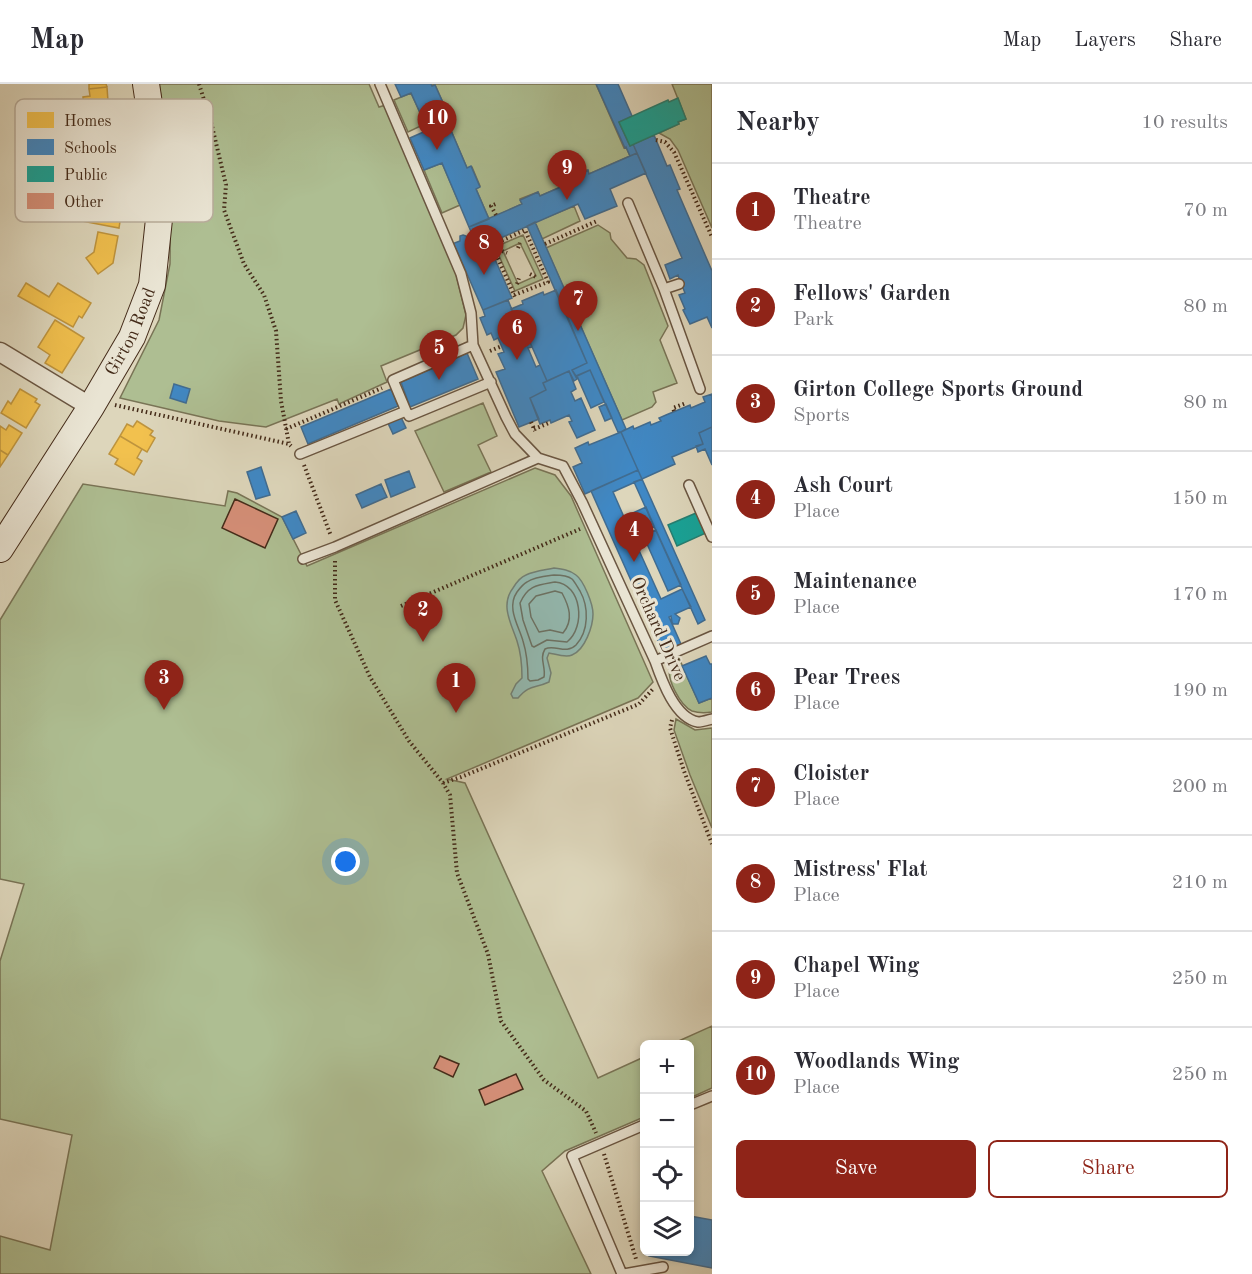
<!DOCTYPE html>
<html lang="en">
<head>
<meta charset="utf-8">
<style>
	body { margin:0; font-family:"Old Standard TT",serif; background:#f7f7f7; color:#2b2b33 }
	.controls { position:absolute; right:18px; bottom:18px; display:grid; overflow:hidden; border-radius:9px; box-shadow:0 3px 9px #0003 }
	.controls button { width:54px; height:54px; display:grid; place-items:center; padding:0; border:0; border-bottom:2px solid #e1e1e2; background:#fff; color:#2b2b33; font:30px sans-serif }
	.you { position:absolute; left:346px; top:778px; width:21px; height:21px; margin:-15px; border:4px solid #fff; border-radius:50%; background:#1a73e8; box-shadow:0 0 0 9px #1a73e833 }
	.badge { display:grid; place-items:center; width:39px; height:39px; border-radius:50%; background:#8f2418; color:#fff; font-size:20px; font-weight:700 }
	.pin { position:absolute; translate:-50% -50px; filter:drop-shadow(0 2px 3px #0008) }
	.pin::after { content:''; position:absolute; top:32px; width:21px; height:18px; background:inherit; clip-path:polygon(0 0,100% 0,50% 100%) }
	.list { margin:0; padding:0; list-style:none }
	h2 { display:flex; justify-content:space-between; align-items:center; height:78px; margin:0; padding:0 24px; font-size:26px }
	h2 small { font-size:20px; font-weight:400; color:#7c7c81 }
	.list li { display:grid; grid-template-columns:39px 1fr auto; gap:18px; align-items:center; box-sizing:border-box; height:96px; padding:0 24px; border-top:2px solid #e1e1e2 }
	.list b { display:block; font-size:22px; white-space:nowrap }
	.list p { margin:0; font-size:20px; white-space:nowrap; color:#7c7c81 }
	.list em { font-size:20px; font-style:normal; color:#7c7c81 }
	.actions { display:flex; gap:12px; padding:18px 24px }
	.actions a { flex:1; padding:14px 0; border:2px solid #8f2418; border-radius:9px; text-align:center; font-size:21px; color:#8f2418 }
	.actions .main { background:#8f2418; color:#fff }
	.icon { flex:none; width:33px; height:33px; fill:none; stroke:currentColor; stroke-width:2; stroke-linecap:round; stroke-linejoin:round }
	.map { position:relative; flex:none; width:712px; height:1190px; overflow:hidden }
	header { display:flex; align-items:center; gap:36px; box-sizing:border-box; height:84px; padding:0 30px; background:#fff; border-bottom:2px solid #e1e1e2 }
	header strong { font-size:28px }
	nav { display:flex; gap:33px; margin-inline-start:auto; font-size:21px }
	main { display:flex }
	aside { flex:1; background:#fff }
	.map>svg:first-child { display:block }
	.green { fill:#aebe92; stroke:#797456; stroke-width:1.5; fill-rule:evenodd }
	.water { fill:#93b9b0; stroke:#738074; stroke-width:1.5 }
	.homes { fill:#f2c14e; stroke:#be943e; stroke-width:1.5 }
	.schools { fill:#3f88c5; stroke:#406c91; stroke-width:1.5 }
	.public { fill:#17a398; stroke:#247f72; stroke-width:1.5 }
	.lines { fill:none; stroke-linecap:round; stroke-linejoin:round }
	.shore { stroke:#6c7264; stroke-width:1.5 }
	.building { fill:#d58f78; stroke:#442b19; stroke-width:1.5 }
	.lane-casing { stroke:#6a5642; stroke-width:12 }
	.street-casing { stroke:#6a5642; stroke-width:21 }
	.secondary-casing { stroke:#442b19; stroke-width:28 }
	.path { stroke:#442b19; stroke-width:4; stroke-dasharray:1.5 3; stroke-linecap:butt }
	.lane { stroke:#e9e4d3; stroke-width:9 }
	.street { stroke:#e9e4d3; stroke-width:18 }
	.secondary { stroke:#e9e4d3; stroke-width:26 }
	.labels { text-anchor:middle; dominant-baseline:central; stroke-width:6; stroke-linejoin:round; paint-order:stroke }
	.street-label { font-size:18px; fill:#442b19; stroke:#e9e4d3 }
	.key { fill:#e9e4d3; stroke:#b8ac9b; stroke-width:1.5 }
	.key-label { font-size:16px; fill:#442b19 }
</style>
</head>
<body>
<header>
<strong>Map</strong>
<nav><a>Map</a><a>Layers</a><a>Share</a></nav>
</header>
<main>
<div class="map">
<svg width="712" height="1190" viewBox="0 0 712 1190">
	<rect width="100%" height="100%" fill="#ddd6bb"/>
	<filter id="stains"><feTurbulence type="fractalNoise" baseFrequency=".00333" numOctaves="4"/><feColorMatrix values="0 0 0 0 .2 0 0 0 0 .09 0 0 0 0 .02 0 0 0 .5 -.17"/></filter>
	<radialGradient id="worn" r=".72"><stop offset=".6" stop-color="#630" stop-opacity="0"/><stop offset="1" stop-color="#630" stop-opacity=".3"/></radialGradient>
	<path class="green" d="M159,0h210l10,23 7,-2 70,169 10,41 -3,13 -7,7 -75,31 6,16 -48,22 -2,-5 -71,28 -47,-6 -99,-23 39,-78 11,-56 1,-107z
		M431,0h165l28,64 2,-1 4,9 -41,18 -2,-4 -18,8 1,5 -30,13 -2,-4 -18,7 2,5 -33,15 -13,-30 4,-3 -8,-19 -5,1 -26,-61 3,-2 -9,-20 -3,1z
		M672,0h40v144l-34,-78 -8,-11 -11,-6 20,-9 -1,-2 8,-3z
		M411,9l14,31 -17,8 -14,-32z
		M442,79l18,42 -18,8 -18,-43z
		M574,122l6,15 -38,18 -7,-17z
		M598,141l12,8 1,6 16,19 9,1 8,6 24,61 -8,14 17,43 -24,9 3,10 -4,5 -30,13 -76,-172z
		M523,151l20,44 -28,12 -20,-44zM520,159l16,33 -18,8 -15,-33z
		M483,319l14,33 -19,9 13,27 -47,20 -29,-61z
		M535,384l20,7 16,21 82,186 -15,16 -191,81 18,4 133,295 46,-21v60l-79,34 -23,20 49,103h-591v-38l50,14 22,-115 -72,-16v-158l24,-77 -24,-5v-259l83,-136 142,22 3,-15 9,2 45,24 25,49z
		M679,574l20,45 13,-5v14c-6,1 -14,1 -20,-1 -11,-5 -28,-34 -21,-46 1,-1 7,-6 8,-7z
		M676,635l19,11 17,-2v100l-22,-53 -16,-45z
		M712,942v62l-22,10v-54h-18z"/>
	<path class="water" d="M554,484c8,1 16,2 22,7 8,6 17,29 17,39 0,12 -8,36 -21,41 -6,3 -17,-1 -23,-2l-2,5 4,15 -2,9c-15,7 -19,2 -31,16h-5l-2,-4 5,-10 6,-6c0,-12 -1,-25 -5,-37 -6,-18 -17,-36 -4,-53 3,-5 8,-11 13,-13 8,-4 19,-5 28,-7z"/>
	<path class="homes" d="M89,0h17l1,3 -18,2z
		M107,3l2,29 -25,2 -1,-21 7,-1 -1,-7z
		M98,110l16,3 -3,16 10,2 -2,13 -43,-8 3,-18 17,3z
		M98,148l20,4 -5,27 -15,11 -12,-16 8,-6z
		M26,199l23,14 9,-14 33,20 -9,15 -3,-2 -6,11 -55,-31z
		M55,236l29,18 -22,35 -17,-10 5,-8 -12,-8z
		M20,305l17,10 -2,3 5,3 -14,23 -25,-15 7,-12 3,3z
		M137,337l16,10 -3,4 5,3 -8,14 -27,-16 7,-12 6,3z
		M9,341l13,8 -14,22 -8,-5v-24l6,4z
		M120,352l22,13 -5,9 5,3 -8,14 -19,-11 3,-5 -9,-5z
		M0,366l8,5 -8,12z"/>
	<path class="schools" d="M395,0h36l1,2 3,-1 9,20 -3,2 26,61 4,-2 9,21 -4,2 13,30 -20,8 -27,-64 -18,7 -14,-32 18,-8 -17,-37 -10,4z
		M596,0h22l14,32 -13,6 11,24 3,-2 4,9 -7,3 -4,-9 -1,1z
		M654,51l13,31 3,-1 10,24 -3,1 35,81v57l-5,-11 -17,7 -7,-14 2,-1 -6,-14 6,-2 -6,-15 -1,-3 -8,4 -5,-14 17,-7 -49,-114z
		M637,69l9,20 -36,16 7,17 -32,13 -7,-15 -100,44 -9,-21 53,-23 -2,-4 18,-8 2,4 30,-13 -2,-5 20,-8 1,4z
		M535,138l91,207 -5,3h-3l-28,-62 -14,6 -4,-6 15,-7 -60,-137z
		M463,151l6,2 2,5 4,-2 5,12 10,-4 22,50 -29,12 -27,-61h-2l-2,-5 8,-3v-5z
		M556,206l31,73 -15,7 5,9 -3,2 -5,-10 -22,10 -28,-64 -4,2 -4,-10 12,-5 -1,-3 21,-9 1,3z
		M508,216l13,32 4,-1 7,16 -4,1 8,19 4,-2 7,16 -4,2 3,7 -16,8 9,21 -20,8 -23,-55 9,-3 -7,-15 6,-2 -6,-14 -4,2 -3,-7 -4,2 -7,-17 5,-2 -2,-6z
		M467,269l11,26 -68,28 -9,-25z
		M590,286l14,32 -13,6 -14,-32z
		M569,287l7,18 -5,3 4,9 6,-3 14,32 -18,8 -8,-16 3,-1 -3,-6 -18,8 -1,-3 -10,4 -10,-26 16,-8 -3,-7z
		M174,300l16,5 -4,14 -16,-5z
		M391,305l7,17 -90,38 -7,-17z
		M712,310v33l-13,6 4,11 -31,13 3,7 -33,15 -21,-47 12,-6 1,3 16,-7 1,3 10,-4 -2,-3 7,-3 24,-10 1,3 14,-6 -2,-5z
		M606,320l6,14 -7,3 -6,-14z
		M400,331l6,13 -13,6 -6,-13z
		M712,343v38l-7,-16 -7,3 -2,-6 7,-2 -4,-11z
		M621,348l17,38 -53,24 -12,-27 9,-4 -7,-15 13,-6 1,3z
		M261,383l9,28 -14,4 -9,-27z
		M638,386l4,9 -29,13 11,25 22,-10 8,19 -22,9 29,64 21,-10 9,18 -16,7 5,4 -2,6h-5l-1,-2 -1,-6 -2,1 12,27 -18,8 -72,-161z
		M409,387l6,16 -24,10 -6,-17z
		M642,395l63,141 -7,4 -64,-142z
		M381,400l6,13 -25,11 -6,-13z
		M296,427l10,22 -13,6 -11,-22z
		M656,446l25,55 -13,6 -25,-56z
		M706,572l4,8h2v34l-13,5 -17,-37z
		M690,1132l22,4v48l-63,-12 1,-4h40z"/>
	<path class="public" d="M678,14l8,21 -8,3 1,2 -49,22 -11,-24 49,-22 1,2z
		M696,429l10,20 -29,13 -9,-21z"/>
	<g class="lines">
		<path class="shore" d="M554,491c6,0 13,0 18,4 3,3 6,9 8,12 9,16 9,40 -4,54 -10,10 -21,-1 -31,4 -6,10 1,17 -1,28l-6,3 -8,1 -2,-2c0,-13 -1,-25 -5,-38 -4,-15 -17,-33 -6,-49 3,-4 6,-8 10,-10 7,-5 19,-6 27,-7z
			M555,498c27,2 31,45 12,60l-20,-2 -13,7 -2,-1 -9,-26 -3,-17c8,-18 18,-18 35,-21z
			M555,507l7,2c7,13 12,27 1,40l-13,-3 -11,2 -8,-15 -2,-13 7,-8z"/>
	</g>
	<path class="building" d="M235,415l43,20 -13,29 -43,-20z
		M440,972l19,8 -6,13 -19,-9z
		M516,990l7,15 -38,16 -6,-15z"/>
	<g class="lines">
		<defs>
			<path id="lane" d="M380,0l81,190 10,39 2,32 33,72 9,17 23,24 25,8 19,36 73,159c7,20 20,57 43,61 4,0 10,-2 14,-3
				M628,119l36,86 15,-5
				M664,205l36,100
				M406,327l3,5 82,-34
				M300,370l106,-43 -13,-31 80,-35
				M689,401l23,52
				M303,475l32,-12 203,-89
				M655,577l57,-25
				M690,1021l22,-9
				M622,1190l-50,-118 72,-31
				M624,1190l39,-7"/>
			<path id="street" d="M0,268l91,55"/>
			<g id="secondary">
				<path id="s1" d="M0,465l91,-142 41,-70 20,-52 10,-94 -16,-107"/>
			</g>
		</defs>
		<use href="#lane" class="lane-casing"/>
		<use href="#street" class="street-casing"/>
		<use href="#secondary" class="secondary-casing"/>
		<path class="path" d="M199,0l12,38 15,63 -2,25 20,54 20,31 12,36 5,70 8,43
			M656,56l9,2 9,10 38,85
			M496,131l-5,-9 7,-3
			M545,160l52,-23
			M518,164l2,-5
			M502,167l5,2
			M530,190l6,3
			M517,200l2,-6
			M514,211l34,-13 -23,-52 -33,15 22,50 2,4
			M490,267l12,-5
			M115,321l174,39 2,2
			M674,327l-1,-3 13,-5
			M531,338l4,9
			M286,345l96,-41
			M534,345l15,-6
			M304,381l27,71
			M335,477v39l35,77 39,64 34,42 7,12 7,78 31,81 13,67 43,59 42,31 10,22
			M401,522l179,-77
			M672,636l-2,8 14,43 28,73
			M443,699l18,-6 178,-73 14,-15
			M604,1070l32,105"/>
		<use href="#lane" class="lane"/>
		<use href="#street" class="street"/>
		<use href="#secondary" class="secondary"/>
	</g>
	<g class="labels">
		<g class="street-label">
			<text stroke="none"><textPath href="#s1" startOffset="254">Girton Road</textPath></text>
			<text transform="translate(658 545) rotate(66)">Orchard Drive</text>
		</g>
	</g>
	<rect x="15" y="15" width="198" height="123" rx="9" class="key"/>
	<rect x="27" y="28" width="27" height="16" fill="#f2c14e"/>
	<rect x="27" y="55" width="27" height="16" fill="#3f88c5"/>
	<rect x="27" y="82" width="27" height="16" fill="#17a398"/>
	<rect x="27" y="109" width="27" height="16" fill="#d58f78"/>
	<g class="key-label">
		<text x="64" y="42">Homes</text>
		<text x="64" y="69">Schools</text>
		<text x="64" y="96">Public</text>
		<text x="64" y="123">Other</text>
	</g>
	<rect width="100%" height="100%" filter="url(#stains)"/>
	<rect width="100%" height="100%" fill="url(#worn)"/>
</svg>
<div class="controls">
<button>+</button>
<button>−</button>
<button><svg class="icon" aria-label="locate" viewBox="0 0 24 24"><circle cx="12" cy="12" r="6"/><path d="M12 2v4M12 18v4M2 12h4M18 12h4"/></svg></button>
<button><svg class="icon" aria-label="layers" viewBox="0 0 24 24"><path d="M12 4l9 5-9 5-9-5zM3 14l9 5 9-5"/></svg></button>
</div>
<div class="you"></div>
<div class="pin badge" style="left:456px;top:629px">1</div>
<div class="pin badge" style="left:423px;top:558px">2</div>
<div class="pin badge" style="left:164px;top:626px">3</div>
<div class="pin badge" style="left:634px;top:478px">4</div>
<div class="pin badge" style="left:439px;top:296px">5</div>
<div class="pin badge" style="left:517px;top:276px">6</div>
<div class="pin badge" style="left:578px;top:247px">7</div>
<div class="pin badge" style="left:484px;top:191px">8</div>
<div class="pin badge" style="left:567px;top:116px">9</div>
<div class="pin badge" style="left:437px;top:66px">10</div>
</div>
<aside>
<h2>Nearby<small>10 results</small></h2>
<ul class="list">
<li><span class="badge">1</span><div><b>Theatre</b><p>Theatre</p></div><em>70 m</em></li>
<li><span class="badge">2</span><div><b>Fellows' Garden</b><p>Park</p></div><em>80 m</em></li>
<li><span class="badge">3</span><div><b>Girton College Sports Ground</b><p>Sports</p></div><em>80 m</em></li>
<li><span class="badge">4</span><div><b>Ash Court</b><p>Place</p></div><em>150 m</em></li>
<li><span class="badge">5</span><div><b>Maintenance</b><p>Place</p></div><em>170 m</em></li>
<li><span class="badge">6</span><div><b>Pear Trees</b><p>Place</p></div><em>190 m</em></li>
<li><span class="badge">7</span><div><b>Cloister</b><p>Place</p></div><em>200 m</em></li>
<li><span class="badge">8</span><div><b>Mistress' Flat</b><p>Place</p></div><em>210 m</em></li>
<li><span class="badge">9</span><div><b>Chapel Wing</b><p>Place</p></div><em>250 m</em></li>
<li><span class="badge">10</span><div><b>Woodlands Wing</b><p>Place</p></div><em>250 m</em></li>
</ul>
<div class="actions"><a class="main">Save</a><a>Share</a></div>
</aside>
</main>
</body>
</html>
